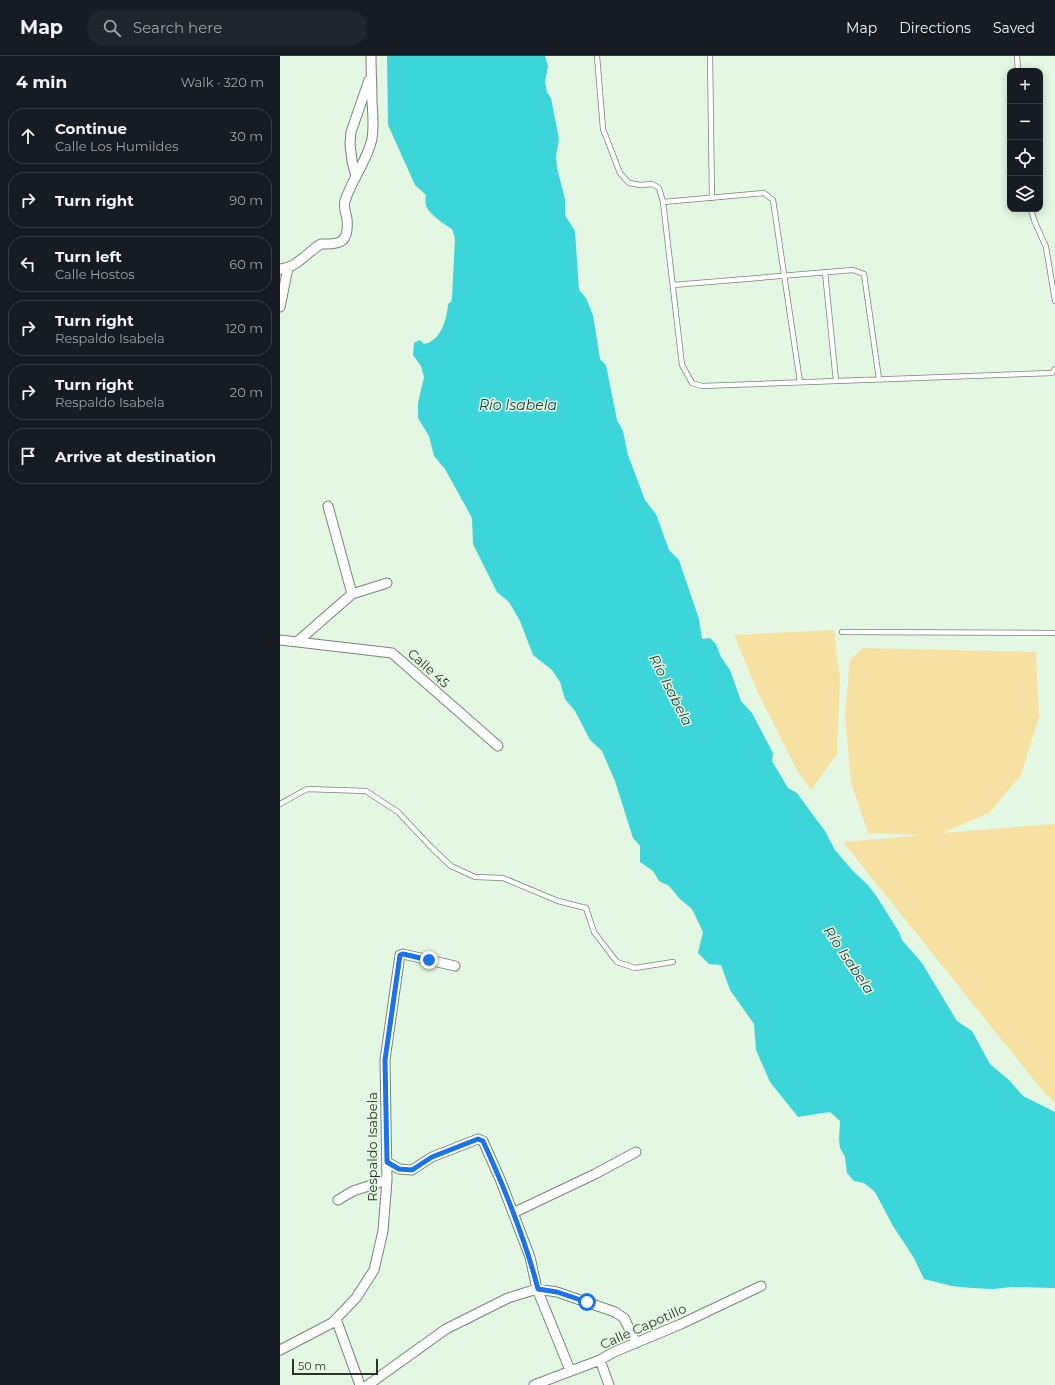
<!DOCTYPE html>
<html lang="en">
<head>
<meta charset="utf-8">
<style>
	body { margin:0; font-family:Montserrat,sans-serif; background:#20242c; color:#f1f3f6 }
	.controls { position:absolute; right:12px; top:12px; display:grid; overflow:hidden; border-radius:8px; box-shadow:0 2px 10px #0003 }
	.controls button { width:36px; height:36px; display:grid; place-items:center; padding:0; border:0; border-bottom:1px solid #363941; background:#171b24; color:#f1f3f6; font:20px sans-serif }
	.scale { position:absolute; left:12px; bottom:10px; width:86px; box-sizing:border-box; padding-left:4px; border:2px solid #2c332c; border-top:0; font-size:11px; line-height:14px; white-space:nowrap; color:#2c332c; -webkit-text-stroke:3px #e3f7e2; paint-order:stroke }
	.stop { position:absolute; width:12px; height:12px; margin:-9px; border:3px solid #1a73e8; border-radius:50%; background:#fff }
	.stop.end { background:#1a73e8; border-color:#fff; box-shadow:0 1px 4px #0008 }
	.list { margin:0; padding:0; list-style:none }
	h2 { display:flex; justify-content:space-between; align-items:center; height:52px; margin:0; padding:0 16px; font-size:17px }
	h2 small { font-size:13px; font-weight:400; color:#9ea1a6 }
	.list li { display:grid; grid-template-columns:26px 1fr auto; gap:12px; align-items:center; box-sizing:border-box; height:56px; margin:0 8px 8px; padding:0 8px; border:1px solid #363941; border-radius:16px }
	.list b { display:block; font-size:15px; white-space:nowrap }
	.list p { margin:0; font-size:13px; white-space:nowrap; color:#9ea1a6 }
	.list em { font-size:13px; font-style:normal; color:#9ea1a6 }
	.icon { flex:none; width:22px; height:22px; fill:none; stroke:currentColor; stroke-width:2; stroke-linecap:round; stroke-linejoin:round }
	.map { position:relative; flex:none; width:775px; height:1329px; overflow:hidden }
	header { display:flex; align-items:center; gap:24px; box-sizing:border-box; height:56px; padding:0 20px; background:#171b24; border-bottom:1px solid #363941 }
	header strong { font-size:19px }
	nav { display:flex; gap:22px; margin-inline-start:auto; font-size:14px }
	.search { width:280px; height:36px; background:#20242c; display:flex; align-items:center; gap:10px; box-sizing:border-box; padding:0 14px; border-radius:16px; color:#9ea1a6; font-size:15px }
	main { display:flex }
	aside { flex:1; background:#171b24 }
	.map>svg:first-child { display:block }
	.green { fill:#f6e1a2 }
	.water { fill:#3cd5d9 }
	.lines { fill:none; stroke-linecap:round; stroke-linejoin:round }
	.lane-casing { stroke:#758775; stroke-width:6 }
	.street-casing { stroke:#758775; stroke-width:11 }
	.lane { stroke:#fff; stroke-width:4.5 }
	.street { stroke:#fff; stroke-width:9 }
	.route { stroke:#1a73e8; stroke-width:5 }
	.labels { text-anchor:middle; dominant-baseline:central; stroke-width:3; stroke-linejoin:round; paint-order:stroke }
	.street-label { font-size:13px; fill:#2c332c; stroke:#e3f7e2 }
	.water-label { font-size:14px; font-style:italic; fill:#233c3c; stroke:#e3f7e2 }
</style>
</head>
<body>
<header>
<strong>Map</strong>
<div class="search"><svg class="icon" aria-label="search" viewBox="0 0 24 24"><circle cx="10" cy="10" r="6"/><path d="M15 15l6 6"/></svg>Search here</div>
<nav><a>Map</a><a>Directions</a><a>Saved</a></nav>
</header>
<main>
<aside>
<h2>4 min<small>Walk · 320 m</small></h2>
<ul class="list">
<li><svg class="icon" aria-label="ahead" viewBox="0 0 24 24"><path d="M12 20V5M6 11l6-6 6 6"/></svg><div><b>Continue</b><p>Calle Los Humildes</p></div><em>30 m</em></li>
<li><svg class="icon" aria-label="right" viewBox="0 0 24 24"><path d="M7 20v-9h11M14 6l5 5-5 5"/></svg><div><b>Turn right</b></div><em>90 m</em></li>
<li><svg class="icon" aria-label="left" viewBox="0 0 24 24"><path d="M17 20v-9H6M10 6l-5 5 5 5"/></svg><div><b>Turn left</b><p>Calle Hostos</p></div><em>60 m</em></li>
<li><svg class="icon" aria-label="right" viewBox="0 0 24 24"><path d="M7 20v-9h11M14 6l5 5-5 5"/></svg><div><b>Turn right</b><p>Respaldo Isabela</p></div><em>120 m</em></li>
<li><svg class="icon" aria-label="right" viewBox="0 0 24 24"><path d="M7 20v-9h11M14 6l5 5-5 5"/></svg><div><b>Turn right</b><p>Respaldo Isabela</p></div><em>20 m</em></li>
<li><svg class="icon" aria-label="arrive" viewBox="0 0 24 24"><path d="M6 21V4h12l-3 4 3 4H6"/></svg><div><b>Arrive at destination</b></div></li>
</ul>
</aside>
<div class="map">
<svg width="775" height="1329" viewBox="0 0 775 1329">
	<rect width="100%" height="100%" fill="#e3f7e2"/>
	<path class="green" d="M554,574l6,49 -3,75 -26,36 -13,-18 -40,-79 -24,-58z
		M583,592l173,4 3,65 -18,58 -32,38 -47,20 113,-9v279l-9,-8 -203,-253 82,-7 -57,-2 -17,-51 -6,-67 5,-55z"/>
	<path class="water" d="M107,0h158l3,10 -3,16 2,10 4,6 8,41 -3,17 1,12 8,31v16l10,16 4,59 7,8 7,17 7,44 6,6 11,55 6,11 5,24 17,45 11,14 13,36 10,10 20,59 3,20 8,-1 6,6 5,13 9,13 11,31 11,12 21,40 -1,8 16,27 9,5 5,7 23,31 10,19 17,20 16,15 9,12 22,35 3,8 20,23 35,58 15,10 18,33 19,16 14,16 32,16v176l-43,-1 -19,2 -21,-1 -20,-2 -28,-7 -10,-21 -21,-32 -18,-34 -11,-9 -10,-2 -7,-8 -2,-16 -5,-9 -1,-8 1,-19 -10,-9 -32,5 -28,-35 -14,-32 -2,-26 -24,-34 -9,-25 -12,-1 -11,-11 5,-21 -11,-23 -12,-10 -11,-13 -10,-5 -6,-10 -13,-9v-16l-7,-8 -18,-57 -13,-30 -12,-11 -15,-29 -10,-12 -5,-17 -8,-12 -19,-15 -13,-34 -11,-19 -12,-10 -24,-48 -1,-26 -27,-49 -11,-13 -5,-20 -11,-18v-15l6,-26 -3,-11 -8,-11 1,-12 6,-3 4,4c17,-3 23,-25 24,-40l3,-2 1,-4 3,-60 -3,-9c-7,-4 -21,-14 -25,-21 -2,-4 -2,-8 -1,-13l-11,-10 -27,-60z"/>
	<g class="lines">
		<defs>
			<path id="lane" d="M317,0l6,73 17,44 9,10 11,2 12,-1 7,4 4,14 19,163 10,18 10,3 350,-13 3,-4
				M430,0l2,142
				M737,0l1,15
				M383,146l101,-9 9,7 27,182
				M751,153l3,11 12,27 9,54
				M545,216l11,109
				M393,229l180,-15 11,4 15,105
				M562,576l213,1
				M0,748l27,-15 59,2 32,21 33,35 20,19 24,11 28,1 55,23 28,7 8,24 23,30 18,6 38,-6"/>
			<path id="street" d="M76,121l-4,-16 -2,-17 1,-12 18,-52
				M0,213c17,-1 27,-17 41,-25 21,1 28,-3 26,-25 -1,-6 -4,-12 -2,-18 7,-22 22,-40 27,-62 2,-12 1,-25 0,-37 0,-15 -1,-31 -1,-46
				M0,251l8,-39
				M72,538l35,-11
				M0,584l112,13 106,93
				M17,586l55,-48 -24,-88
				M107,1106l12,7 13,1 20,-13 46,-18 5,2 17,38 30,78 7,32 33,81
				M58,1144l15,-9 34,-11
				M233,1157l82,-39 41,-22
				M56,1263l24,66
				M0,1294l52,-27 24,-25 18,-28 9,-39 4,-51 -2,-120 15,-105 3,-1 52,12
				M320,1304l9,25
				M88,1329l78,-56 62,-31 29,-9 20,3 58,20 9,6 12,25
				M254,1329l66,-25 14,-8 67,-28 80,-38"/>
		</defs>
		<use href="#lane" class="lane-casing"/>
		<use href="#street" class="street-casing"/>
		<use href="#lane" class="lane"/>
		<use href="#street" class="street"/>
	</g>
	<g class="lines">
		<path class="route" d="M149,904l-26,-6 -3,1 -15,105 2,102 12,7 13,1 20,-13 46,-18 5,2c22,48 42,97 55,148l19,3 30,10"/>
	</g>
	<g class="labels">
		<g class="street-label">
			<text transform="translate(149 612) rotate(42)">Calle 45</text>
			<text transform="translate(92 1091) rotate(-90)">Respaldo Isabela</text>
			<text transform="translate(363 1270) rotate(-24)">Calle Capotillo</text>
		</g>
		<g class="water-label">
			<text x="238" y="349">Río Isabela</text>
			<text transform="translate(391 634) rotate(63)">Río Isabela</text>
			<text transform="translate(569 904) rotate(56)">Río Isabela</text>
		</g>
	</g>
</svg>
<div class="controls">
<button>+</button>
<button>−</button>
<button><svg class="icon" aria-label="locate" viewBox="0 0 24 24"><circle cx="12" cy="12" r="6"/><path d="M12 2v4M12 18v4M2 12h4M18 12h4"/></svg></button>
<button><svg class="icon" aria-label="layers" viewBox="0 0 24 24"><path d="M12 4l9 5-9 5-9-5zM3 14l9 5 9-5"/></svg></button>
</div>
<div class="scale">50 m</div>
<div class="stop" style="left:307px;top:1246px"></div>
<div class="stop end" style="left:149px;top:904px"></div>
</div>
</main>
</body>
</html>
